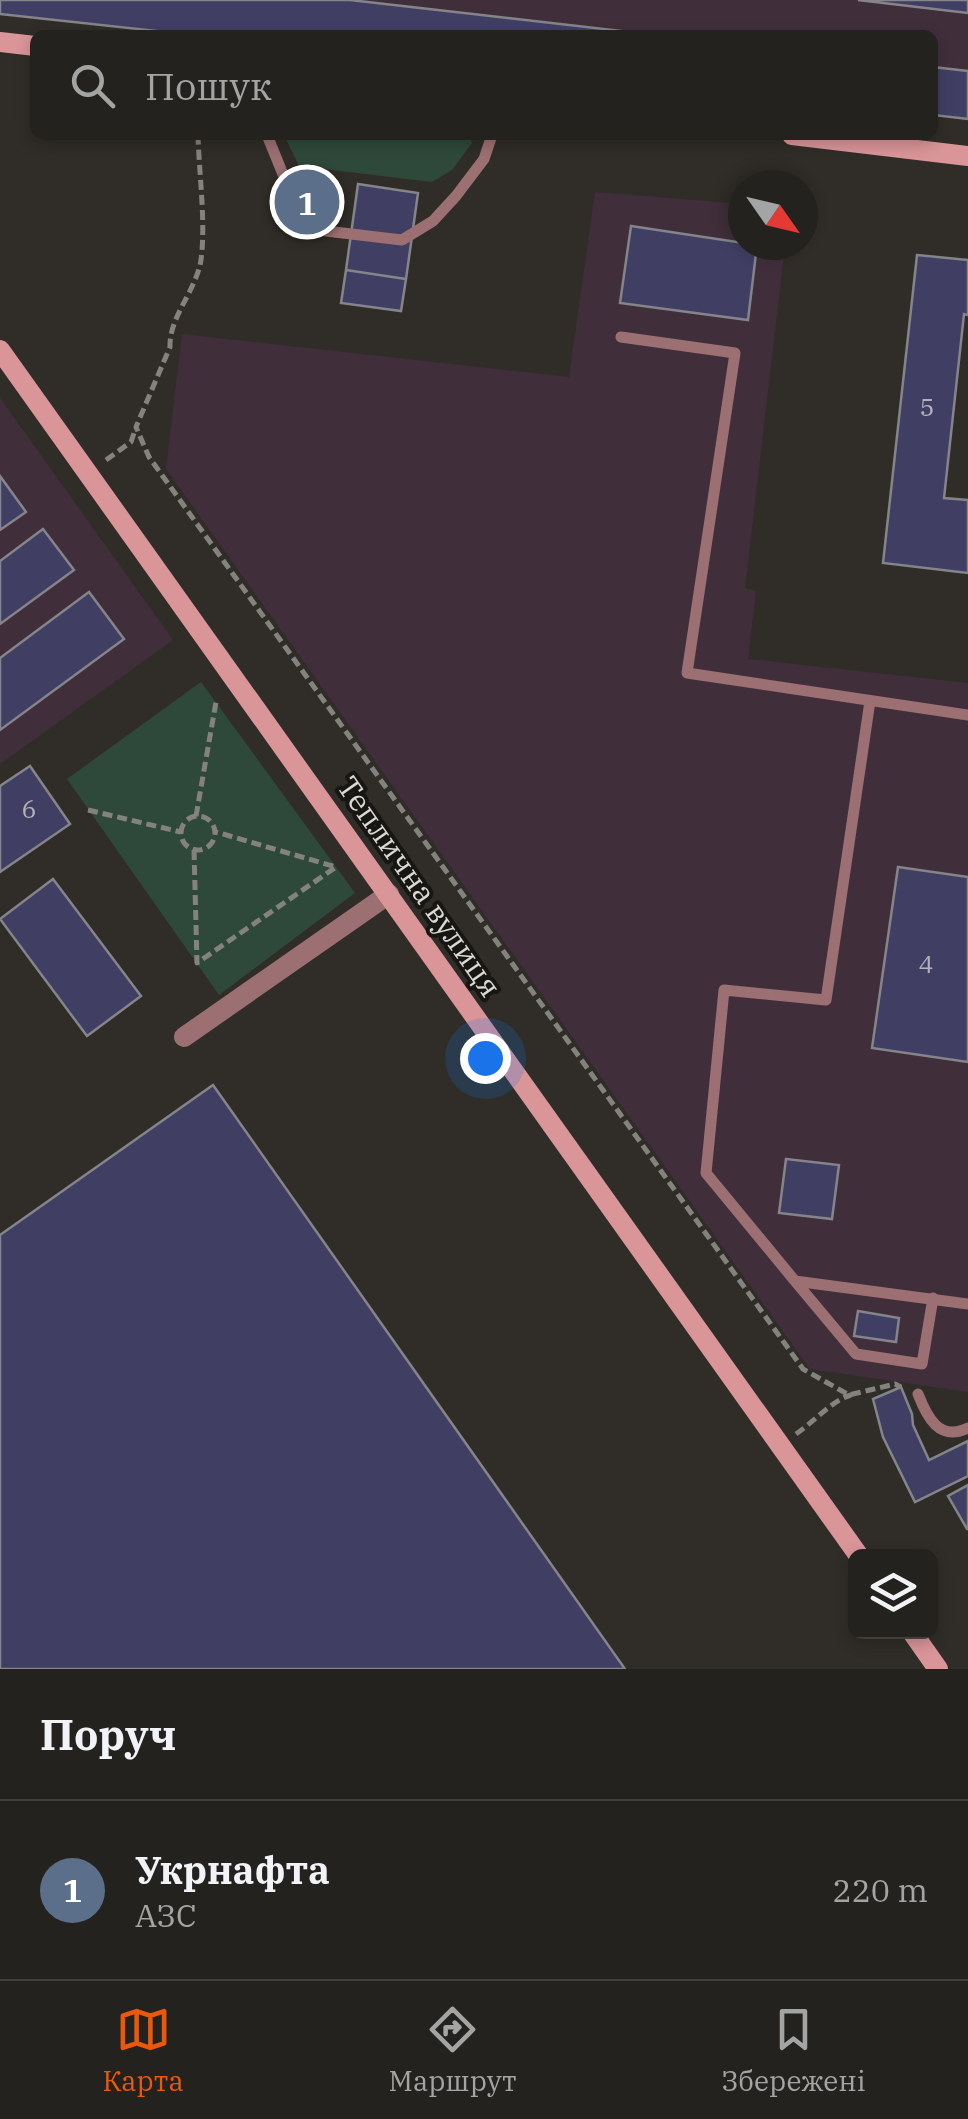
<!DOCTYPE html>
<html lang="uk">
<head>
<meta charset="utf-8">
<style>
	body { margin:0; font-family:"IBM Plex Serif",serif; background:#2c2a27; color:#f1f3f6 }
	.controls { position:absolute; right:30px; bottom:30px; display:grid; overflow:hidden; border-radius:15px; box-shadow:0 5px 15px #0003 }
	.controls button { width:90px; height:90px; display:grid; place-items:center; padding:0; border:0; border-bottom:2px solid #413f3c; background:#24221e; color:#f1f3f6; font:50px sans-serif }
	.compass { position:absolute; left:728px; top:170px; width:90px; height:90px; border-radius:50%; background:#24221e; box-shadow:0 5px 15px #0003; rotate:124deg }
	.you { position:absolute; left:485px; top:1058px; width:35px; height:35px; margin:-25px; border:8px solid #fff; border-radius:50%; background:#1a73e8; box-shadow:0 0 0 15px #1a73e833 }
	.badge { display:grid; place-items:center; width:65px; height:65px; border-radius:50%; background:#ea580c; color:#fff; font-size:32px; font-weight:700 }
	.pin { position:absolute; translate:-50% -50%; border:5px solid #fff; box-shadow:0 2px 10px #0006 }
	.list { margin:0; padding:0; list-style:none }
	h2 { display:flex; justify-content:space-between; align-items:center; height:130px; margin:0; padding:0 40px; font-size:42px }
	h2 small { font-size:32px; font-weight:400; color:#a3a4a4 }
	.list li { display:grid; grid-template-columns:65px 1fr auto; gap:30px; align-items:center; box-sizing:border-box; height:180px; padding:0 40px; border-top:2px solid #413f3c }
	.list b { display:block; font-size:38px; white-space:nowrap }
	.list p { margin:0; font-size:32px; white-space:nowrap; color:#a3a4a4 }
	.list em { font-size:32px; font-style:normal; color:#a3a4a4 }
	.icon { flex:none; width:55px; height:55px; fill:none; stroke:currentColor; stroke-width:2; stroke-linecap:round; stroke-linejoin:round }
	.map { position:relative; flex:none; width:968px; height:1669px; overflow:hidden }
	.search { position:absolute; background:#24221e; box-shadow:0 5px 15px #0003; left:30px; right:30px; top:30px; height:110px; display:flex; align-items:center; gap:25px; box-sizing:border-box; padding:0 35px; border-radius:15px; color:#a3a4a4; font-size:38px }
	.sheet { height:310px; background:#24221e }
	nav { display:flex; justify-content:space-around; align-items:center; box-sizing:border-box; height:140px; border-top:2px solid #413f3c; background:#24221e; font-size:28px; color:#a3a4a4 }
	nav a { display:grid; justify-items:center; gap:5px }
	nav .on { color:#ea580c }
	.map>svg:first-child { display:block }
	.industrial { fill:#402f3b }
	.green { fill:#2e493a }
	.building { fill:#413e64; stroke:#84848a; stroke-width:2.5 }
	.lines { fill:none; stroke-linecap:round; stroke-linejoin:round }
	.path { stroke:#84827e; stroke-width:5; stroke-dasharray:10 5; stroke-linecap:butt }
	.lane { stroke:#9c7072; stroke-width:11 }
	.street { stroke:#9c7072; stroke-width:20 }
	.secondary { stroke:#da9599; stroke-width:20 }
	.labels { text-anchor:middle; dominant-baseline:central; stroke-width:8; stroke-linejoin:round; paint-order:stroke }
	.number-label { font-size:25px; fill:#b4b2b9 }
	.street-label { font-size:30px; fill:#dad8d5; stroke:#171613 }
</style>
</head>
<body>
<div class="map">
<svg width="968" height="1669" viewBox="0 0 968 1669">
	<rect width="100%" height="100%" fill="#302d28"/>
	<path class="industrial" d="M0,0h968v119l-35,-4v-80h-740l-193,-21z
		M595,192l148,12v41h42l-40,343 11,3 -8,68 220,24v709l-158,-23 -644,-900 16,-135 387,43z
		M0,398l173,242 -173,124z"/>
	<path class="green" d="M284,135h185l3,8 -20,27 -20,12 -133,-16z
		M201,682l154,211 -136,102 -152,-216z"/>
	<path class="building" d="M0,0h350l306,35h-463l-193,-21z
		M858,0h110v13z
		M933,67l35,4v48l-35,-4z
		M358,184l60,9 -12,86 -60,-9z
		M631,226l126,19 -9,75 -128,-17z
		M917,255l51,5v55l-4,-1 -20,184 24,2v73l-85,-10z
		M346,270l60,9 -5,32 -60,-8z
		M0,476l26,36 -26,18z
		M43,529l31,41 -74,54v-63z
		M89,592l35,47 -124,91v-72z
		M30,766l40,58 -70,48v-86z
		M898,867l70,10v185l-96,-14z
		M53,879l88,117 -54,40 -87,-117z
		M213,1085l412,584h-625v-434z
		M786,1159l53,6 -7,54 -53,-6z
		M858,1311l41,7 -3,24 -42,-6z
		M901,1387l11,27 1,11 16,35 39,-19v35l-53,26 -32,-65 -10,-38z
		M968,1485v44h-1l-19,-33z"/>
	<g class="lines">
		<path class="path" d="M198,135c1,39 8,87 3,125 -5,31 -32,57 -31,87l-34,80 13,30 654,912 46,26 46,-11 6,3
			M106,460l25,-18 4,-12
			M88,810l93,22
			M196,816l20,-114
			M181 833a17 17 0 1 1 34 0a17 17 0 1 1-34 0Z
			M194,850l3,113 139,-96 -120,-35
			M796,1434c18,-12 35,-33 55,-39"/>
		<path class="lane" d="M267,135l26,64 33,32 76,9 31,-19 23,-25 28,-37 8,-24
			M621,337l114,16 -48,320 281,42
			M870,701l-44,299 -102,-10 -18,183 89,108 173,23
			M795,1281l61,73 66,10 11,-66
			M918,1394c9,23 21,48 50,34"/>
		<path class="street" d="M184,1037l205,-143"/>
		<path class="secondary" d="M0,42l35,4
			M792,135l176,21
			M0,350l859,1206
			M912,1632l26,37"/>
	</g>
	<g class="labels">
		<g class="number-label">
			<text x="927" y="406">5</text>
			<text x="29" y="808">6</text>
			<text x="926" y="963">4</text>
		</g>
		<g class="street-label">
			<text transform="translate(420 886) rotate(55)">Теплична вулиця</text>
		</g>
	</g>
</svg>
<div class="controls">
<button><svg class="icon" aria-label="layers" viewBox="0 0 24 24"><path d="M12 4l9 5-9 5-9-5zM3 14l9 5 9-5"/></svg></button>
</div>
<svg class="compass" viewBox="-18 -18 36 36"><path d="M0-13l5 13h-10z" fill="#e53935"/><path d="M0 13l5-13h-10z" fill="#a3a4a4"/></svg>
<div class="you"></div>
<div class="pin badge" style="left:307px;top:202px;background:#5c6f8a">1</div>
<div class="search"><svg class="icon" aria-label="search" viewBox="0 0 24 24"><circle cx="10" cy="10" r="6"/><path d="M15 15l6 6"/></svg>Пошук</div>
</div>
<section class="sheet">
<h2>Поруч<small></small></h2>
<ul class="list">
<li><span class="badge" style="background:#5c6f8a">1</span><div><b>Укрнафта</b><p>АЗС</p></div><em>220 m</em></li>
</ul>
</section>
<nav>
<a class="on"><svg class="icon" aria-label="map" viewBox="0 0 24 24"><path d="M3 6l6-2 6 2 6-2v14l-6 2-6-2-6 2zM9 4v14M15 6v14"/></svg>Карта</a>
<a><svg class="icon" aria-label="directions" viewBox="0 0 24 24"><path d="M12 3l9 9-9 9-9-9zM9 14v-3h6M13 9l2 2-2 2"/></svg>Маршрут</a>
<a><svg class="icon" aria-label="saved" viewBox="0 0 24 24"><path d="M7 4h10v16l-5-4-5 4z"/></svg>Збережені</a>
</nav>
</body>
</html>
